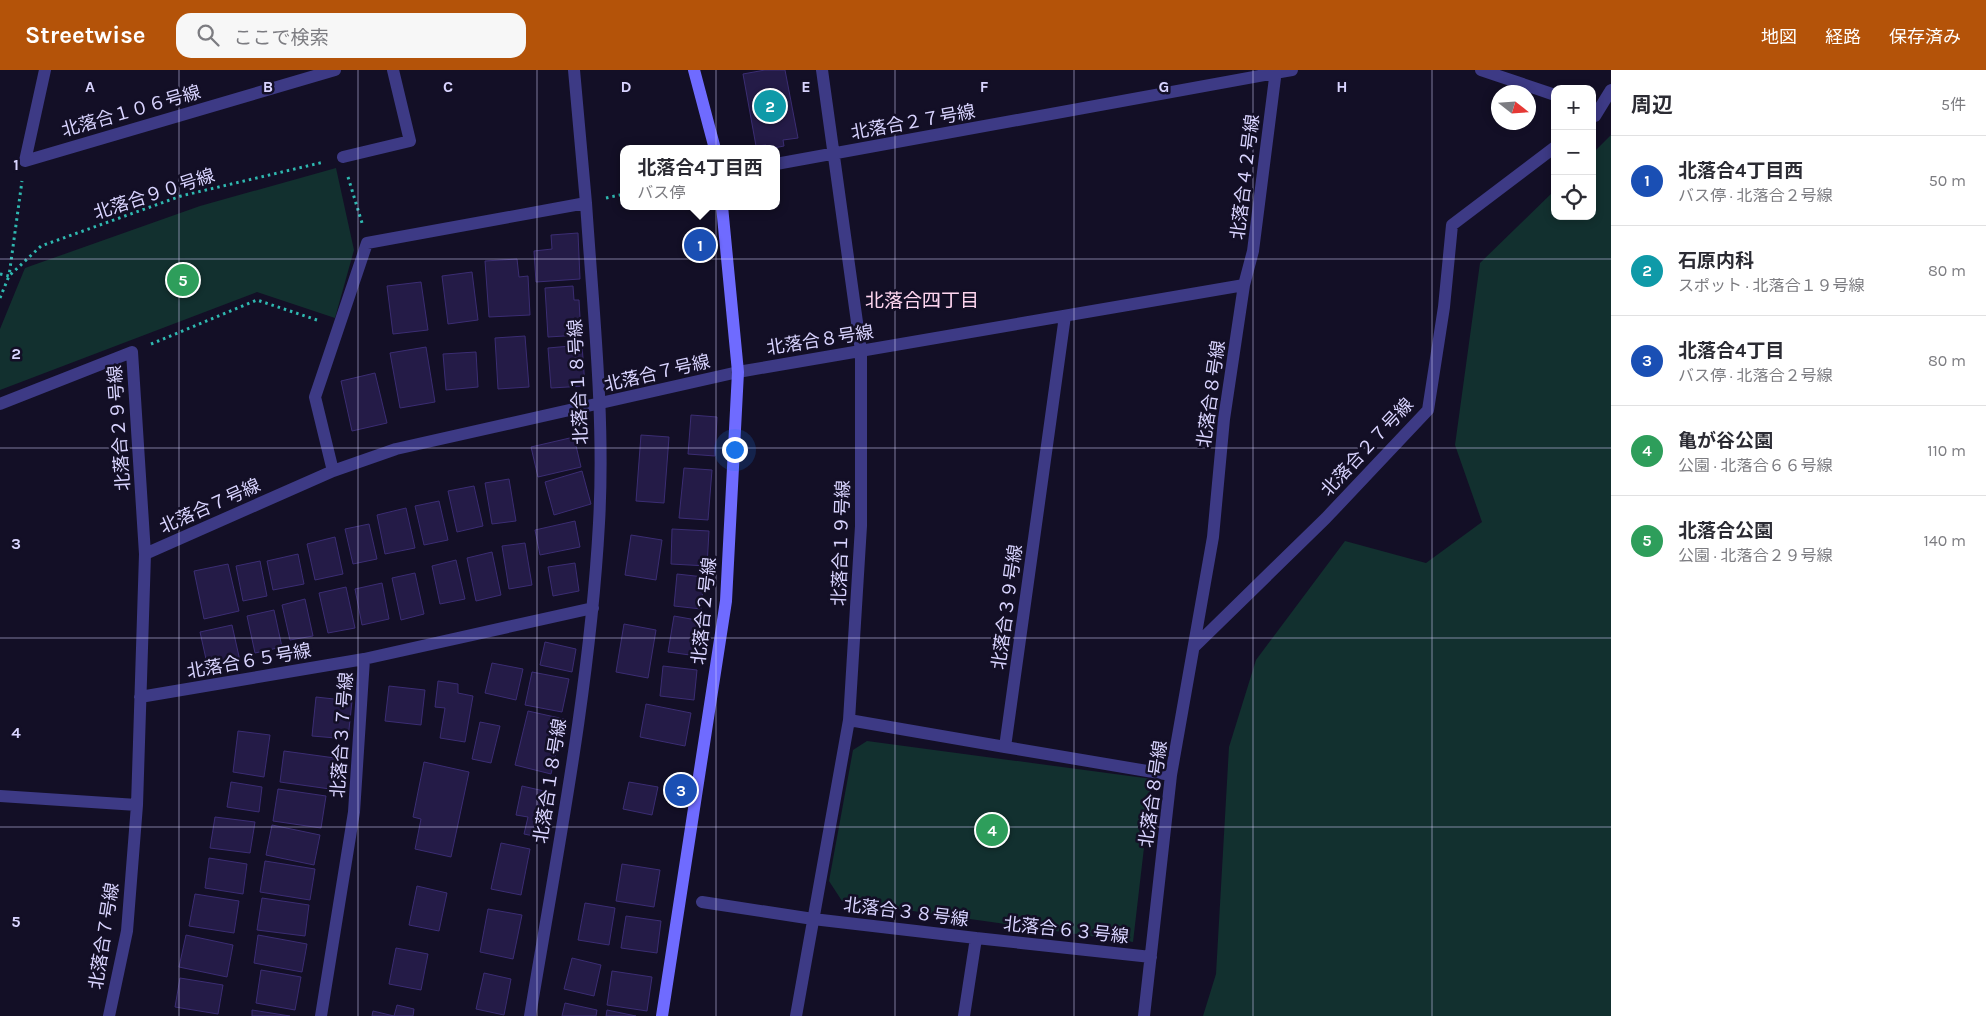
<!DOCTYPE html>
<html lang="ja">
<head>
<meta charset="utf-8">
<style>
	body { margin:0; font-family:Karla,"Noto Sans JP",sans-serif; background:#f7f7f7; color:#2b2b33 }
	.controls { position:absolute; right:15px; top:15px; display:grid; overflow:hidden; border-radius:10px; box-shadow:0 2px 8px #0003 }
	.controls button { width:45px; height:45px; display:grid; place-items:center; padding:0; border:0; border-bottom:1px solid #e1e1e2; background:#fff; color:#2b2b33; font:25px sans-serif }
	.compass { position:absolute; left:1491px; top:15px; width:45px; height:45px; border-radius:50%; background:#fff; box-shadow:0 2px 8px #0003; rotate:107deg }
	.you { position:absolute; left:734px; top:379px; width:18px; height:18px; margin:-12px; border:4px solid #fff; border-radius:50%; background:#1a73e8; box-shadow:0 0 0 8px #1a73e833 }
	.badge { display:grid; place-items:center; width:32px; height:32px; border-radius:50%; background:#b45309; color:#fff; font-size:16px; font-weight:700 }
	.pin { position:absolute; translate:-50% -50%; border:2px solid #fff; box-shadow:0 1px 5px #0006 }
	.popup { position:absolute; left:620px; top:75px; width:160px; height:65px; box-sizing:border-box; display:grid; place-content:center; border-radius:10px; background:#fff; filter:drop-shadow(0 1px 4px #0005); font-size:16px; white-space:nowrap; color:#7c7c81 }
	.popup b { font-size:19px; color:#2b2b33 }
	.popup::after { content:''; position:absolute; left:50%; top:100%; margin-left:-10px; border:10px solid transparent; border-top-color:#fff }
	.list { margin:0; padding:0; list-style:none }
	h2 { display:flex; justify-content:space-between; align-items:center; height:65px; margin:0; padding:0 20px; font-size:21px }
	h2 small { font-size:16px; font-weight:400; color:#7c7c81 }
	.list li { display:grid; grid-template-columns:32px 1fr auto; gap:15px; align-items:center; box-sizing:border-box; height:90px; padding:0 20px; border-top:1px solid #e1e1e2 }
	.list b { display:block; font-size:19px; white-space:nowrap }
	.list p { margin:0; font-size:16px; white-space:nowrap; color:#7c7c81 }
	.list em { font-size:16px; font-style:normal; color:#7c7c81 }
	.icon { flex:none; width:28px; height:28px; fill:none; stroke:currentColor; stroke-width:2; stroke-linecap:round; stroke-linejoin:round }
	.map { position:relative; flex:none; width:1611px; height:946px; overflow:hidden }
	header { display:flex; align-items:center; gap:30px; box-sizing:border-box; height:70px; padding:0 25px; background:#b45309; color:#fff }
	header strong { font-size:24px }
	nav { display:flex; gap:28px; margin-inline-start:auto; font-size:18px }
	.search { width:350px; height:45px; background:#f7f7f7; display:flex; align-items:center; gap:12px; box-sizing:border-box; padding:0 18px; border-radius:15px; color:#7c7c81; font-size:19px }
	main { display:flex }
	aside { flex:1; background:#fff }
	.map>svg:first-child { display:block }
	.green { fill:#12302f }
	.building { fill:#241b47; stroke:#3b2d73 }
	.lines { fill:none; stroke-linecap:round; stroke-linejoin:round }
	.path { stroke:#2fb8b0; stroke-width:3; stroke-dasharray:2.5 4; stroke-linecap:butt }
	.street { stroke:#3d3a85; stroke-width:12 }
	.secondary { stroke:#6f6bff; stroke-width:12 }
	.grid { fill:none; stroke:#d9d4ff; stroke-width:1; stroke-opacity:0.55 }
	.labels { text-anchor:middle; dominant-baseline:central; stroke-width:5; stroke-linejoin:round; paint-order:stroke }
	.street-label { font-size:18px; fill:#d9d4ff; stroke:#130f26 }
	.neighbourhood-label { font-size:19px; fill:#ffd6f0; stroke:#130f26 }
	.grid-label { font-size:16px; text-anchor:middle; font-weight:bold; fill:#d9d4ff; stroke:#130f26; stroke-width:5; stroke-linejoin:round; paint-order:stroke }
</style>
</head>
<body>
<header>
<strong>Streetwise</strong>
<div class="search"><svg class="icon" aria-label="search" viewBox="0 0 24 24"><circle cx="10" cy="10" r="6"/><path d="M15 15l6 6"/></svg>ここで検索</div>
<nav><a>地図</a><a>経路</a><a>保存済み</a></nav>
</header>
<main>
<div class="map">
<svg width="1611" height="946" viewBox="0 0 1611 946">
	<rect width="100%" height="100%" fill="#130f26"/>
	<path class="green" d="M1611,65v881h-408l13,-42 13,-227 27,-87 89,-119 81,22 56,-41 -27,-77 25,-182 75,-73v26h37v-62z
		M336,98l18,82 -19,68 -78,-26 -257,98v-61l25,-61 175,-62z
		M867,671l285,38 -19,163 -291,-41 -13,-20 24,-131z"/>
	<path class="building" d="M765,0h20l13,68 -15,2 1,6 -15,3h-2l-1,-4 -10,1 -13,-72z
		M578,163l2,46 -44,3 -2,-31 18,-2 -1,-14z
		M517,189l2,18 9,-1 2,39 -41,2 -4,-56z
		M472,202l6,48 -30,4 -6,-48z
		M421,212l7,48 -35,4 -6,-48z
		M573,216l1,14h5l2,35 -33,2 -3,-49z
		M525,266l4,51 -31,2 -3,-51z
		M582,275l3,41 -34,2 -3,-40z
		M426,277l9,55 -35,6 -10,-55z
		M476,282l2,35 -32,3 -3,-36z
		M375,303l12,50 -35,8 -11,-50z
		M691,345l26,2 -2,39 -27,-2z
		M641,365l28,2 -5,66 -28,-2z
		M574,367l7,30 -43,10 -7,-30z
		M684,398l28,2 -4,50 -29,-2z
		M582,401l9,33 -37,11 -9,-33z
		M509,409l7,42 -24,3 -7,-41z
		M474,416l9,40 -26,6 -9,-41z
		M439,431l9,39 -24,5 -9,-39z
		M406,438l9,40 -30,6 -8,-39z
		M575,451l5,26 -40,8 -5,-25z
		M369,454l8,35 -24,5 -8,-35z
		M672,459l37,2 -2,35 -36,-2z
		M631,465l31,5 -6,40 -31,-5z
		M335,467l8,37 -28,6 -8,-36z
		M525,473l7,42 -23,4 -7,-43z
		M492,482l9,43 -25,6 -9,-43z
		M298,484l6,30 -31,6 -6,-29z
		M456,490l9,39 -25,5 -8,-38z
		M260,491l7,35 -24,5 -7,-35z
		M575,493l4,28 -26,5 -5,-29z
		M228,494l11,47 -35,8 -10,-48z
		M415,503l9,41 -23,6 -9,-42z
		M677,504l27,3 -3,32 -27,-3z
		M382,513l7,36 -27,6 -7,-36z
		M346,517l9,41 -27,5 -9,-40z
		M305,529l8,37 -23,4 -8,-35z
		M274,540l8,37 -27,6 -8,-37z
		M674,546l28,5 -5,35 -29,-4z
		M624,554l32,6 -8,48 -32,-6z
		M232,555l8,36 -32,7 -8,-36z
		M545,572l31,7 -4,23 -32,-7z
		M492,593l31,6 -7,31 -31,-7z
		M663,596l34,4 -3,30 -34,-4z
		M532,602l37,7 -7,33 -37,-7z
		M438,611l20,3v9l15,3 -8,46 -25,-4 5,-30 -10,-1z
		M389,616l36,4 -4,35 -36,-4z
		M316,627l36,4 -4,38 -36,-3z
		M646,634l45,9 -6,33 -45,-9z
		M528,641l36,8 -13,55 -36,-9z
		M480,652l20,4 -9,37 -19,-4z
		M238,661l32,4 -6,42 -31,-5z
		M284,681l51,7 -5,31 -50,-7z
		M424,692l45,10 -18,85 -36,-8 6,-30 -8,-2z
		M231,712l31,5 -3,25 -32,-5z
		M629,712l29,5 -6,28 -29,-6z
		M522,716l22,5 -3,12 8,1 -6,34 -19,-4 4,-17 -12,-2z
		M278,719l48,7 -5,32 -48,-7z
		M215,747l40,5 -5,31 -40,-5z
		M272,755l48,10 -6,30 -48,-10z
		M501,773l29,6 -9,46 -30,-6z
		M209,788l38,6 -4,30 -38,-6z
		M265,791l50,8 -5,31 -50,-8z
		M622,794l38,6 -6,37 -38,-6z
		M417,816l30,7 -8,38 -30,-6z
		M195,824l44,7 -5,32 -45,-7z
		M262,828l47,7 -4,31 -48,-6z
		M585,833l30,5 -6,37 -31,-5z
		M488,839l34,6 -9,44 -33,-7z
		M626,846l35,5 -4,32 -36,-5z
		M186,865l47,10 -6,32 -48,-10z
		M258,865l49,9 -5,28 -48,-9z
		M396,878l32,6 -7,36 -32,-6z
		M572,888l29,7 -7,31 -30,-7z
		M261,900l40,7 -6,33 -39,-7z
		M612,901l40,6 -5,34 -40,-6z
		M484,903l27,6 -7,36 -28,-6z
		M180,908l43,7 -5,29 -43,-7z
		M565,933l32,7 -1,6h-34z
		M397,935l17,4 -1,7h-41l1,-5 21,5z
		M252,940l38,6h-38z
		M607,940l29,6h-30z"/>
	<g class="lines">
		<path class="path" d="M348,107l14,46
			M606,128l18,-4
			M0,204l9,2 13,-95
			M0,228l9,-22 32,-30 140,-50 143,-34
			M151,274l106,-44 63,21"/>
		<path class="street" d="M45,0l-20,91 310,-91
			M574,0l12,133
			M1481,0l74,25
			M1595,46l16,-26
			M343,87l67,-16 -17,-71
			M776,94l516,-94
			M1244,215l9,-34 23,-181
			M0,334l132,-52 13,202
			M333,401l-18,-74 52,-154 219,-40c7,106 19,214 13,320 -9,165 -42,330 -69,493
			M1195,576l131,-128 102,-108 16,-103 8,-82 103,-78
			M140,627l224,-38
			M849,650l156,27 60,-431
			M1005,677l166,28
			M0,726l137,9
			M702,832l111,17 163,19 -12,78
			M976,868l175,19
			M109,946l18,-85 10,-126 8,-251 188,-83 63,-22 342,-77 506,-87 -20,134 -11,118 -42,238 -27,241
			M321,946l33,-204 10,-153 229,-51
			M796,946l53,-296 12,-194v-175l-39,-281"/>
		<path class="secondary" d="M694,0l21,79
			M662,946l64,-415 12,-229 -16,-166"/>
	</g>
	<path class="grid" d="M179,0v946M358,0v946M537,0v946M716,0v946M895,0v946M1074,0v946M1253,0v946M1432,0v946M0,189h1611M0,378h1611M0,568h1611M0,757h1611"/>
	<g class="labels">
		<g class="street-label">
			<text transform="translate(131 41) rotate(-16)">北落合１０６号線</text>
			<text transform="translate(913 52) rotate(-10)">北落合２７号線</text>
			<text transform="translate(1245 107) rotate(-83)">北落合４２号線</text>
			<text transform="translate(154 124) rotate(-18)">北落合９０号線</text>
			<text transform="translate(820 270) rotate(-9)">北落合８号線</text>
			<text transform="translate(657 303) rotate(-13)">北落合７号線</text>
			<text transform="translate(578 312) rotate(-93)">北落合１８号線</text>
			<text transform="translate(1211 324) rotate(-82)">北落合８号線</text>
			<text transform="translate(119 358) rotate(-94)">北落合２９号線</text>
			<text transform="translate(1367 377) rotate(-47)">北落合２７号線</text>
			<text transform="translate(210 436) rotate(-24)">北落合７号線</text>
			<text transform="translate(841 473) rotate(-88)">北落合１９号線</text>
			<text transform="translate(1007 537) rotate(-82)">北落合３９号線</text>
			<text transform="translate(704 541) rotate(-84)">北落合２号線</text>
			<text transform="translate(249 591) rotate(-10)">北落合６５号線</text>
			<text transform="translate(342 665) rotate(-86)">北落合３７号線</text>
			<text transform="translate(550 711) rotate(-81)">北落合１８号線</text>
			<text transform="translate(1153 724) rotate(-82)">北落合８号線</text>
			<text transform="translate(906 842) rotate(7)">北落合３８号線</text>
			<text transform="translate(1066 860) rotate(6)">北落合６３号線</text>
			<text transform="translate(104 866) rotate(-81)">北落合７号線</text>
		</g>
		<g class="neighbourhood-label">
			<text x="922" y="231">北落合四丁目</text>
		</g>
	</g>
	<g class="grid-label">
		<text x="90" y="22">A</text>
		<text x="268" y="22">B</text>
		<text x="448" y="22">C</text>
		<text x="626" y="22">D</text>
		<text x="806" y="22">E</text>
		<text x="984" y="22">F</text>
		<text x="1164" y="22">G</text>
		<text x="1342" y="22">H</text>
		<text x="16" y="100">1</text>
		<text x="16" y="289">2</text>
		<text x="16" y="479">3</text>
		<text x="16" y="668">4</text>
		<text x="16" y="857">5</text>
	</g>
</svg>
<div class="controls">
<button>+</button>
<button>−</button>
<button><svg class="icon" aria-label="locate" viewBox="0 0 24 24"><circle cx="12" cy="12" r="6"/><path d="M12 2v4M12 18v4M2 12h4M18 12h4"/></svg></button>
</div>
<svg class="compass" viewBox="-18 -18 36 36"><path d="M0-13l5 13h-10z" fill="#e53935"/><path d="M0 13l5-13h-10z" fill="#7c7c81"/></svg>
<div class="you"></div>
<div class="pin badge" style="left:700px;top:175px;background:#1a4fb4">1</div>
<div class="popup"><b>北落合4丁目西</b>バス停</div>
<div class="pin badge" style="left:770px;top:36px;background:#0f9aa8">2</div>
<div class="pin badge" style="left:681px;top:720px;background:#1a4fb4">3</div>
<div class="pin badge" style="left:992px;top:760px;background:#2e9e5b">4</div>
<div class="pin badge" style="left:183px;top:210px;background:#2e9e5b">5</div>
</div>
<aside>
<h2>周辺<small>5件</small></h2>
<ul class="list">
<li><span class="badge" style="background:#1a4fb4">1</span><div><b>北落合4丁目西</b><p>バス停 · 北落合２号線</p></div><em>50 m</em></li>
<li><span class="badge" style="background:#0f9aa8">2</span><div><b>石原内科</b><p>スポット · 北落合１９号線</p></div><em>80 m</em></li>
<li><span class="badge" style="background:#1a4fb4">3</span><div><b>北落合4丁目</b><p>バス停 · 北落合２号線</p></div><em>80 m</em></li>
<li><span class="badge" style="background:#2e9e5b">4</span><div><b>亀が谷公園</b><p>公園 · 北落合６６号線</p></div><em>110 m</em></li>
<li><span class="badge" style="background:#2e9e5b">5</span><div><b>北落合公園</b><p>公園 · 北落合２９号線</p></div><em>140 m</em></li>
</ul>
</aside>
</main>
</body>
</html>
